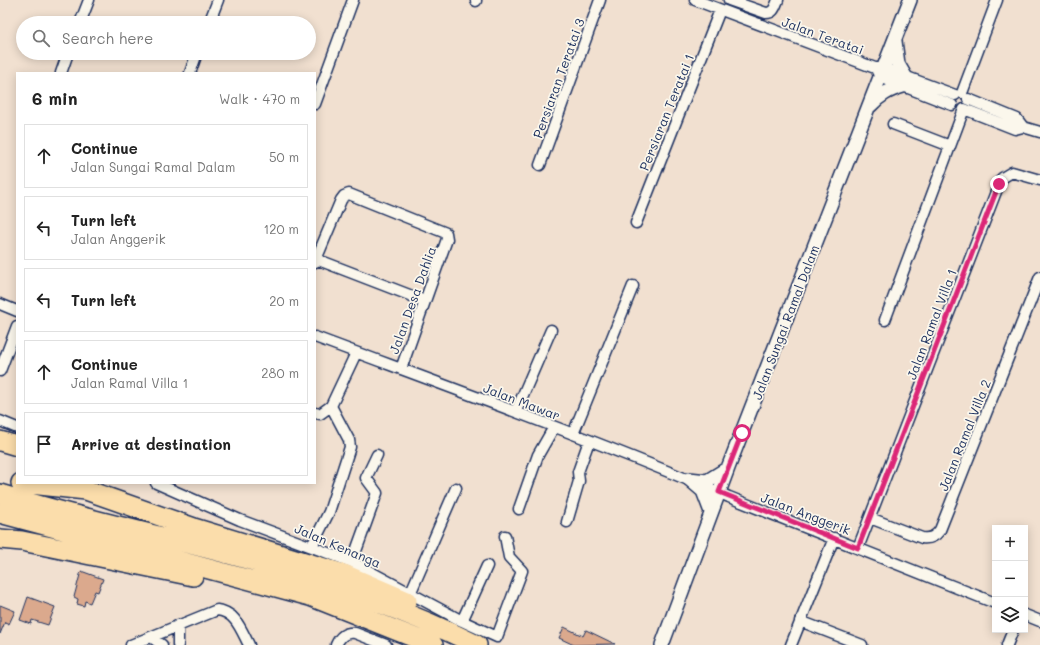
<!DOCTYPE html>
<html lang="en">
<head>
<meta charset="utf-8">
<style>
	body { margin:0; font-family:Mali,sans-serif; background:#f6f6f6; color:#222 }
	.controls { position:absolute; right:12px; bottom:12px; display:grid; overflow:hidden; border-radius:0px; box-shadow:0 2px 10px #0003 }
	.controls button { width:36px; height:36px; display:grid; place-items:center; padding:0; border:0; border-bottom:1px solid #e0e0e0; background:#fff; color:#222; font:20px sans-serif }
	.stop { position:absolute; width:12px; height:12px; margin:-9px; border:3px solid #db2777; border-radius:50%; background:#fff }
	.stop.end { background:#db2777; border-color:#fff; box-shadow:0 1px 4px #0008 }
	.list { margin:0; padding:0; list-style:none }
	h2 { display:flex; justify-content:space-between; align-items:center; height:52px; margin:0; padding:0 16px; font-size:17px }
	h2 small { font-size:13px; font-weight:400; color:#767676 }
	.list li { display:grid; grid-template-columns:26px 1fr auto; gap:12px; align-items:center; box-sizing:border-box; height:64px; margin:0 8px 8px; padding:0 8px; border:1px solid #e0e0e0; border-radius:0px }
	.list b { display:block; font-size:15px; white-space:nowrap }
	.list p { margin:0; font-size:13px; white-space:nowrap; color:#767676 }
	.list em { font-size:13px; font-style:normal; color:#767676 }
	.icon { flex:none; width:22px; height:22px; fill:none; stroke:currentColor; stroke-width:2; stroke-linecap:round; stroke-linejoin:round }
	.map { position:relative; flex:none; width:1040px; height:645px; overflow:hidden }
	.search { position:absolute; background:#fff; box-shadow:0 2px 10px #0003; left:16px; top:16px; width:300px; height:44px; display:flex; align-items:center; gap:10px; box-sizing:border-box; padding:0 14px; border-radius:22px; color:#767676; font-size:15px }
	.panel { position:absolute; background:#fff; box-shadow:0 2px 10px #0003; left:16px; top:72px; width:300px; height:412px; border-radius:0px }
	.map>svg:first-child { display:block }
	.building { fill:#dba98d; stroke:#1b2f5e }
	.lines { fill:none; stroke-linecap:round; stroke-linejoin:round }
	.minor-casing { stroke:#1b2f5e; stroke-width:13 }
	.tertiary-casing { stroke:#1b2f5e; stroke-width:16 }
	.motorway-casing { stroke:#1b2f5e; stroke-width:22 }
	.minor { stroke:#fbf7ec; stroke-width:10 }
	.tertiary { stroke:#fbf7ec; stroke-width:13 }
	.motorway { stroke:#fbddab; stroke-width:19 }
	.route { stroke:#db2777; stroke-width:5 }
	.labels { text-anchor:middle; dominant-baseline:central; stroke-width:3.5; stroke-linejoin:round; paint-order:stroke }
	.street-label { font-size:13px; fill:#1b2f5e; stroke:#fbf7ec }
</style>
</head>
<body>
<div class="map">
<svg width="1040" height="645" viewBox="0 0 1040 645">
	<rect width="100%" height="100%" fill="#f1e0d0"/>
	<filter id="ink" filterUnits="userSpaceOnUse"><feTurbulence type="fractalNoise" baseFrequency=".025" numOctaves="2"/><feDisplacementMap in="SourceGraphic" scale="8" xChannelSelector="R" yChannelSelector="G"/><feConvolveMatrix kernelMatrix="1 2 1 2 8 2 1 2 1" color-interpolation-filters="sRGB"/></filter>
	<g filter="url(#ink)">
		<path class="building" d="M81,571l22,8 -5,13 -3,-1 -5,12 -5,-2 -1,5 -7,-2 1,-5 -4,-2z
			M28,597l27,10 -7,18 -16,-5 -1,4 -11,-4z
			M0,605l15,6 -6,13 -4,-2 -5,12z
			M564,627l19,9 3,-6 29,14 -41,1 -15,-7z"/>
		<g class="lines">
			<defs>
				<path id="minor" d="M695,0l180,68h8l72,27
					M729,0l37,13c8,0 9,-6 12,-13
					M476,1v-1
					M80,23l9,-23
					M209,23l9,-23
					M877,71l3,6 72,28
					M61,73l7,-20
					M190,73l7,-20
					M962,93l35,-93
					M968,99l49,20 6,8 17,5
					M315,104l38,-104
					M893,124l57,22
					M540,165l60,-165
					M636,223l84,-213
					M316,259l109,42
					M315,262l26,-62 3,-4 5,-2 97,39 1,6 -46,130
					M0,304l17,7
					M885,320l79,-211 51,20 8,-2
					M315,337c139,52 278,102 414,160l266,106
					M0,371l17,-45
					M516,411l35,-81
					M315,413l5,1 11,-8 25,-53
					M0,421l17,7
					M573,434l60,-148
					M156,483l84,37 112,42 110,59 35,16
					M519,509l19,-54 16,-28
					M870,518l52,20c8,1 13,-1 18,-8l100,-253
					M567,522l12,-41 -1,-9 11,-31
					M312,546l17,-34 21,-65 -1,-7 -18,-34
					M858,548l141,-364 3,-6 10,-6 28,8
					M352,562l25,-69 -11,-15 11,-23
					M410,594l46,-106
					M1025,615l15,6
					M462,621l25,-55
					M800,621l62,24
					M151,637l11,8
					M497,637l25,-66 -13,-14 -4,-21
					M131,645l86,-35c19,2 24,20 32,35
					M178,645v-20
					M336,645c4,-9 9,-13 19,-12l31,12
					M791,645l43,-107
					M1007,645l6,-15"/>
				<path id="tertiary" d="M895,41l3,23 7,12
					M870,106c10,-11 19,-16 33,-20
					M689,479l18,2 21,-13
					M689,479l14,12 8,21
					M662,645l66,-177 182,-468"/>
				<path id="motorway" d="M0,441l17,5
					M21,483l65,7 108,38 150,46 63,27
					M0,494c84,26 170,43 254,67 77,23 152,49 223,84
					M0,513l310,83 123,49
					M0,539l22,2 171,35"/>
			</defs>
			<use href="#minor" class="minor-casing"/>
			<use href="#tertiary" class="tertiary-casing"/>
			<use href="#motorway" class="motorway-casing"/>
			<use href="#minor" class="minor"/>
			<use href="#tertiary" class="tertiary"/>
			<use href="#motorway" class="motorway"/>
		</g>
	</g>
	<g class="lines" filter="url(#ink)">
		<path class="route" d="M742,433l-23,59 139,56 141,-364"/>
	</g>
	<g class="labels">
		<g class="street-label">
			<text transform="translate(823 35) rotate(20)">Jalan Teratai</text>
			<text transform="translate(558 78) rotate(-70)">Persiaran Teratai 3</text>
			<text transform="translate(666 112) rotate(-68)">Persiaran Teratai 1</text>
			<text transform="translate(412 300) rotate(-70)">Jalan Desa Dahlia</text>
			<text transform="translate(785 322) rotate(-69)">Jalan Sungai Ramal Dalam</text>
			<text transform="translate(931 324) rotate(-69)">Jalan Ramal Villa 1</text>
			<text transform="translate(522 401) rotate(21)">Jalan Mawar</text>
			<text transform="translate(964 435) rotate(-68)">Jalan Ramal Villa 2</text>
			<text transform="translate(806 513) rotate(21)">Jalan Anggerik</text>
			<text transform="translate(338 545) rotate(23)">Jalan Kenanga</text>
		</g>
	</g>
</svg>
<div class="controls">
<button>+</button>
<button>−</button>
<button><svg class="icon" aria-label="layers" viewBox="0 0 24 24"><path d="M12 4l9 5-9 5-9-5zM3 14l9 5 9-5"/></svg></button>
</div>
<div class="stop" style="left:742px;top:433px"></div>
<div class="stop end" style="left:999px;top:184px"></div>
<div class="search"><svg class="icon" aria-label="search" viewBox="0 0 24 24"><circle cx="10" cy="10" r="6"/><path d="M15 15l6 6"/></svg>Search here</div>
<section class="panel">
<h2>6 min<small>Walk · 470 m</small></h2>
<ul class="list">
<li><svg class="icon" aria-label="ahead" viewBox="0 0 24 24"><path d="M12 20V5M6 11l6-6 6 6"/></svg><div><b>Continue</b><p>Jalan Sungai Ramal Dalam</p></div><em>50 m</em></li>
<li><svg class="icon" aria-label="left" viewBox="0 0 24 24"><path d="M17 20v-9H6M10 6l-5 5 5 5"/></svg><div><b>Turn left</b><p>Jalan Anggerik</p></div><em>120 m</em></li>
<li><svg class="icon" aria-label="left" viewBox="0 0 24 24"><path d="M17 20v-9H6M10 6l-5 5 5 5"/></svg><div><b>Turn left</b></div><em>20 m</em></li>
<li><svg class="icon" aria-label="ahead" viewBox="0 0 24 24"><path d="M12 20V5M6 11l6-6 6 6"/></svg><div><b>Continue</b><p>Jalan Ramal Villa 1</p></div><em>280 m</em></li>
<li><svg class="icon" aria-label="arrive" viewBox="0 0 24 24"><path d="M6 21V4h12l-3 4 3 4H6"/></svg><div><b>Arrive at destination</b></div></li>
</ul>
</section>
</div>
</body>
</html>
